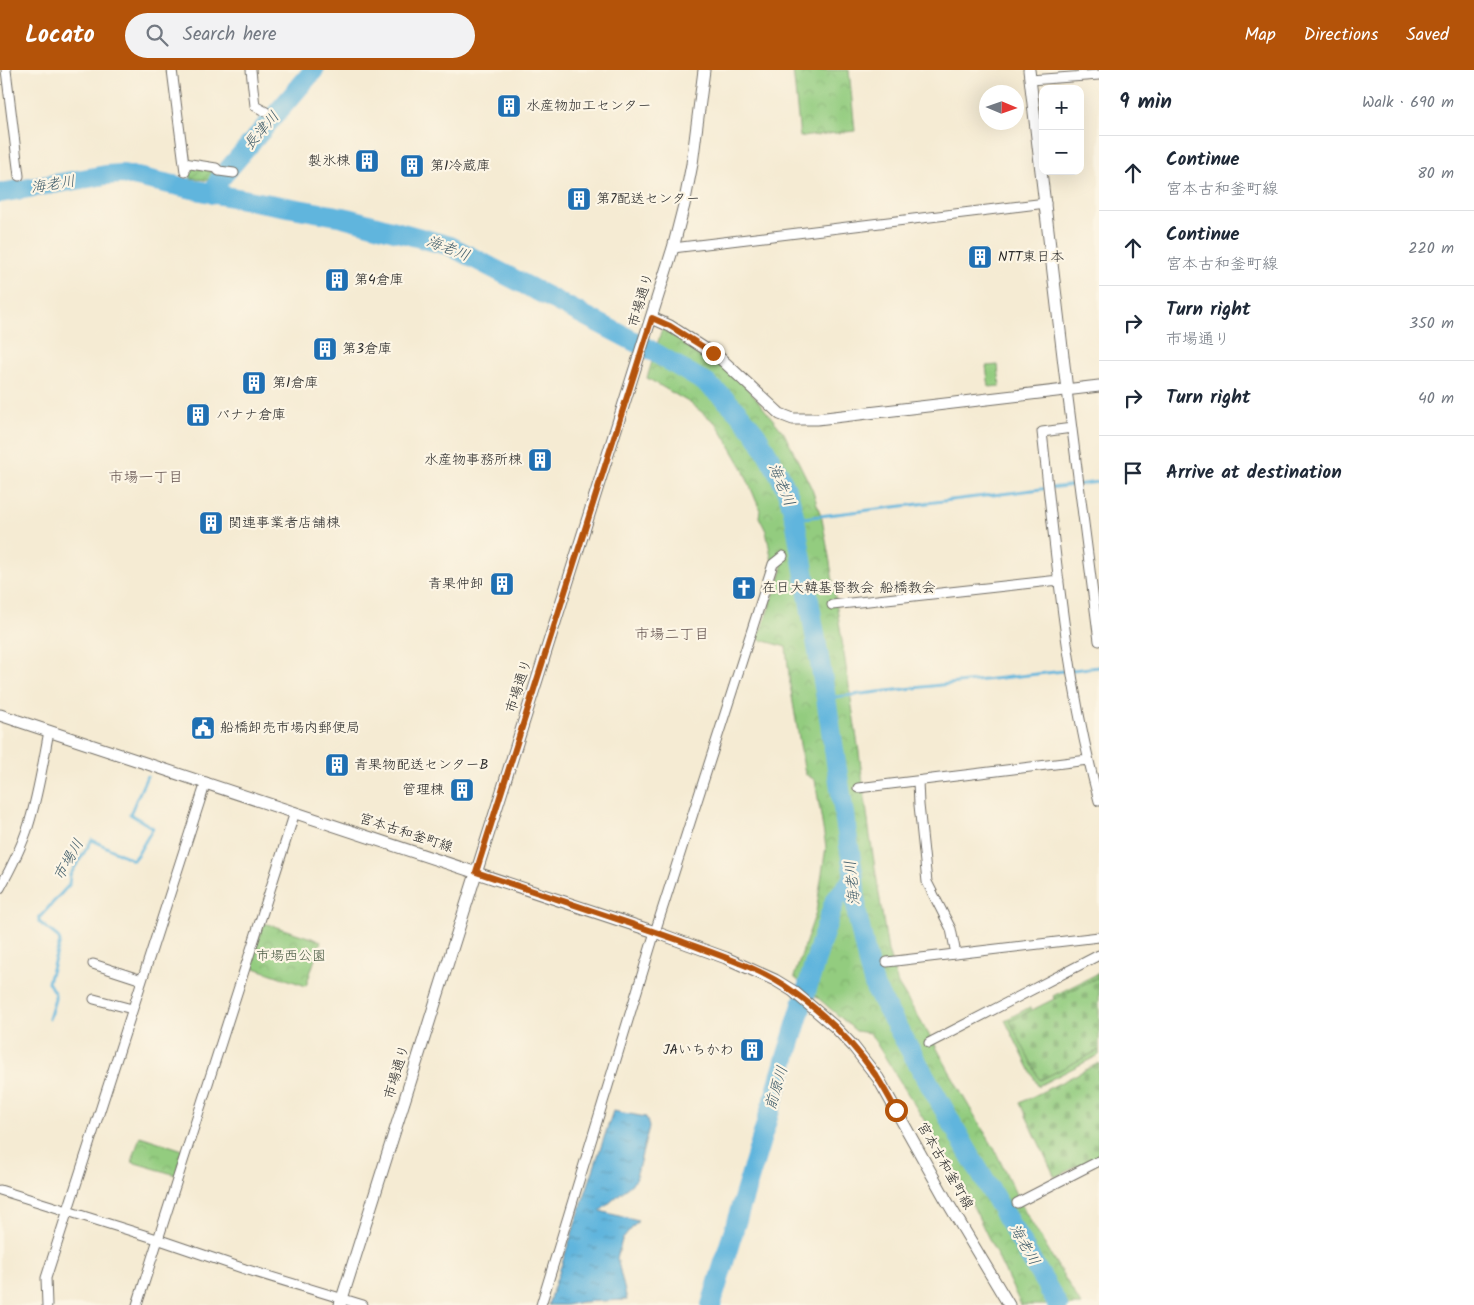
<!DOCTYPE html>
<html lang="en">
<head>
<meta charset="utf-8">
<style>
	body { margin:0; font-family:Kalam,"Klee One",sans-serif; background:#f2f2f3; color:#1f2937 }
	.controls { position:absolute; right:15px; top:15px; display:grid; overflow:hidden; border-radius:10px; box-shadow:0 5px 20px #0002 }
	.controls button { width:45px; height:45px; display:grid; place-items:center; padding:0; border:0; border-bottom:1px solid #e0e1e3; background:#fff; color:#1f2937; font:25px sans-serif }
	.compass { position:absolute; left:979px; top:15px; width:45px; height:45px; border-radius:50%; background:#fff; box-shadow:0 5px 20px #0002; rotate:92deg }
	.stop { position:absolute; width:15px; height:15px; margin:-11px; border:4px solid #b45309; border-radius:50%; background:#fff }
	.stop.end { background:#b45309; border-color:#fff; box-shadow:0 1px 5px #0008 }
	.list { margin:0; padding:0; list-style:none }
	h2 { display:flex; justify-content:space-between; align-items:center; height:65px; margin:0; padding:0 20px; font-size:21px }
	h2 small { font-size:16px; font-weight:400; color:#747a83 }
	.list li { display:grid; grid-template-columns:32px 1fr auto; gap:15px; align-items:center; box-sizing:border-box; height:75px; padding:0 20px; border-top:1px solid #e0e1e3 }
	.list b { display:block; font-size:19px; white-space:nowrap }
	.list p { margin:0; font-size:16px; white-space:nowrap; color:#747a83 }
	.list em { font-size:16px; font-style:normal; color:#747a83 }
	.icon { flex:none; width:28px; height:28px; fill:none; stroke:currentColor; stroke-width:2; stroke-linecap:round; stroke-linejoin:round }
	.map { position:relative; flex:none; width:1099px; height:1235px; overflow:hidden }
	header { display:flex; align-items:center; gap:30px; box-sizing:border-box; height:70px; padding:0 25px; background:#b45309; color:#fff }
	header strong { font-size:24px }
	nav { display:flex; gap:28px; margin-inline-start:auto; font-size:18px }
	.search { width:350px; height:45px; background:#f2f2f3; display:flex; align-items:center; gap:12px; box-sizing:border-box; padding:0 18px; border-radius:28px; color:#747a83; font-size:19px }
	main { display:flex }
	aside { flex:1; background:#fff }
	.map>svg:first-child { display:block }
	.grass { fill:#93cc7f; stroke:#5f7c55 }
	.cemetery { fill:url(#cemetery-stones); stroke:#5f7c55 }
	.park { fill:url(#park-crowns); stroke:#5f7c55 }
	.garden { fill:url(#garden-furrows); stroke:#5f7c55 }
	.water { fill:url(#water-ripples); stroke:#467084 }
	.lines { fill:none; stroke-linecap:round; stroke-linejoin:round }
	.stream { stroke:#61b5dd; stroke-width:3 }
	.river { stroke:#61b5dd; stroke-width:20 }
	.minor-casing { stroke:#726e66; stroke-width:11 }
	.tertiary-casing { stroke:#726e66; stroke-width:13 }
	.minor { stroke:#fff; stroke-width:9 }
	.tertiary { stroke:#fff; stroke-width:11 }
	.route { stroke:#b45309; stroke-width:6 }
	.labels { text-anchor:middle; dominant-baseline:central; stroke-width:4.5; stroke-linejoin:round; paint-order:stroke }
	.poi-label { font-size:14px; fill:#2b2b2b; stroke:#fcf5e5; text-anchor:start }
	.street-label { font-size:14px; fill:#2b2b2b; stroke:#fcf5e5 }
	.park-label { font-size:14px; fill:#4a5b44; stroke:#fcf5e5 }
	.water-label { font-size:15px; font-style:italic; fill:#3e5b69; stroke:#fcf5e5 }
	.neighbourhood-label { font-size:15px; fill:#655451; stroke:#fcf5e5 }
</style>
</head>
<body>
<header>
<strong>Locato</strong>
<div class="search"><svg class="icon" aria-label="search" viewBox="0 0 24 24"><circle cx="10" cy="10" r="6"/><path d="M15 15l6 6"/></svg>Search here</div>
<nav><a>Map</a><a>Directions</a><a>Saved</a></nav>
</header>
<main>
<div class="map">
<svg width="1099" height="1235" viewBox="0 0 1099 1235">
	<defs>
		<pattern id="cemetery-stones" width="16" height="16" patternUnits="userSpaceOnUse" patternTransform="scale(1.25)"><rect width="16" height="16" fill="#93cc7f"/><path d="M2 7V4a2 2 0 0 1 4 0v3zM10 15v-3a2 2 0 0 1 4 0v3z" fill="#7faf6e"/></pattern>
		<pattern id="park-crowns" width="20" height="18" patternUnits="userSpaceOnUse" patternTransform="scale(1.25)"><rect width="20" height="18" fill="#93cc7f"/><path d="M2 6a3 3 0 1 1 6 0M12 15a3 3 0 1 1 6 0" fill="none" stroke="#7faf6e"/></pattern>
		<pattern id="garden-furrows" width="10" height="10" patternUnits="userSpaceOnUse" patternTransform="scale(1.25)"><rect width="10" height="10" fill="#93cc7f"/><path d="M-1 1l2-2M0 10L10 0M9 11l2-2" fill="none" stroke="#7faf6e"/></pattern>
		<pattern id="water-ripples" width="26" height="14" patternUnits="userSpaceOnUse" patternTransform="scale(1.25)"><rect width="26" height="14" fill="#61b5dd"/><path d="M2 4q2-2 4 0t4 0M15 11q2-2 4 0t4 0" fill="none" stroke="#5093b3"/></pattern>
	</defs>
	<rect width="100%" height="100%" fill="#fcf5e5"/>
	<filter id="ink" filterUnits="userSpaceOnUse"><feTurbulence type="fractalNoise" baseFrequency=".02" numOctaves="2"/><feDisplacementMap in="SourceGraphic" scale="10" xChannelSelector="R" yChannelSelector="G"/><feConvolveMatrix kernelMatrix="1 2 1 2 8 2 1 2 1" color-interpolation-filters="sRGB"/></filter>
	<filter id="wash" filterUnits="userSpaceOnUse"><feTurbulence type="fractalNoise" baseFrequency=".0096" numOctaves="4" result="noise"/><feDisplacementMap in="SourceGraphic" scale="20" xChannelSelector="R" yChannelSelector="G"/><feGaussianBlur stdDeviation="1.12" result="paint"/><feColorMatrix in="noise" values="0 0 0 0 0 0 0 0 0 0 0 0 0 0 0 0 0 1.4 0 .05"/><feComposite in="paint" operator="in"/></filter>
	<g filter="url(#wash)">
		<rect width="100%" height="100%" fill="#f5ebd3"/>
		<path class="grass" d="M998,295l2,21 -11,1 -3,-21z
			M1099,903v6l-1,-2 -44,22 -1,-3z
			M1030,937l1,4 -20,10 29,59 59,-30v5l-61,31 -33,-66z"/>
		<path class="cemetery" d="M1098,907l1,2v71l-59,30 -30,-59z
			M1099,993v93l-44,21 -35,-74z"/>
		<path class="park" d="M793,0h56l6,61 -55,6z
			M662,259l46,27 21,15 19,18 36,44 28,56 10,30 8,43 29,190 11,84 18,115 10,33 36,59 30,55 30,50 27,57 60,100h-60l-64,-132 -87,-140 -14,-2 -62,-54 22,-65 10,-65 -11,-67 -10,-6 -15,-89 -4,-38 -28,-8 24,-68 -1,-15 -9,5 -6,-30 -7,-14 1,-7 -18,-43 -25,-43 -27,-21 -43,-25z
			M264,853l57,18 -15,45 -57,-20z
			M140,1066l43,14 -7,25 -44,-13z"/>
		<path class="garden" d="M191,97l19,3 5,6 -3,4h-7l-14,-2 -1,-5z"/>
		<path class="water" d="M613,1041l33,6 3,10 -14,54 -35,30 38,10 -16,19 -5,18 10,42 -46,2 -15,3h-18z"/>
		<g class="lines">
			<path class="stream" d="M795,449l304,-37
				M826,628l273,-31
				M49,949l6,-20v-5l-7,-12 12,-40 -2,-5 -19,-15v-4l30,-33 1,-10 22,-35 41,20 6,-8 14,-24 -23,-14 17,-38"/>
			<path class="river" d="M0,123l106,-18 17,-1 97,21 123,22 107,29 197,102 59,35 17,14 15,15 18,22 23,40 10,22 6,23 31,179 28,180 3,36 12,54 6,20 100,176 83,141
				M213,124l6,-14 95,-110
				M711,1235l111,-366 13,-39 19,-22"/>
		</g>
	</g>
	<g filter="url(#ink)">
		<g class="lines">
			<defs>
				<path id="minor" d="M6,0l13,106
					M172,0l13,102
					M251,0l4,36 11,6
					M1030,10l69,-5
					M184,93l32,5 3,3 15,2
					M673,178l373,-45
					M1067,320l32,251
					M1072,358l-30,4c14,123 24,249 57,369
					M832,535l227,-25
					M918,711l1,24 8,77 24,47 5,25
					M858,718l230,-28
					M0,818c11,-20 21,-40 28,-61 10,-31 15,-64 21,-96
					M887,892l212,-25
					M93,894l49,16
					M94,929l38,10
					M929,973l170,-88
					M0,1120l157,49 88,30 118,36
					M1017,1133l82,-42
					M47,1235l-1,-27 160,-496
					M137,1235l158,-493
					M541,1235l114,-373 118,-368 10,-8"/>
				<path id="tertiary" d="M1029,0l38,320
					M652,248l18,8 51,33 59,55 13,5h24l282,-33
					M0,645l655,217 71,26 49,22 18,11 41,35 19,20 25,32 67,120 64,107
					M340,1235l333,-1057 11,-43 8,-41 12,-94"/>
			</defs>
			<use href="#minor" class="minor-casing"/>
			<use href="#tertiary" class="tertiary-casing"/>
			<use href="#minor" class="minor"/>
			<use href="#tertiary" class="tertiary"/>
		</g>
	</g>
	<g class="lines" filter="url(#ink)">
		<path class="route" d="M713,283l-43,-27 -18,-8 -176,554c68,23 137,45 205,69 37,14 80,27 111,50 33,23 62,53 85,86 7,11 13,22 19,33"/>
	</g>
	<defs>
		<symbol id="building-square" viewBox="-11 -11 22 22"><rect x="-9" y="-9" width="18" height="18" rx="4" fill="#1f6fb2" stroke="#fcf5e5"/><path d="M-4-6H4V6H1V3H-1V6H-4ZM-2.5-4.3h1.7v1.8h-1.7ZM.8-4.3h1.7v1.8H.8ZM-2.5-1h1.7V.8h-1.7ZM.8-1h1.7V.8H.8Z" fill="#fff"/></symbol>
		<symbol id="church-square" viewBox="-11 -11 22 22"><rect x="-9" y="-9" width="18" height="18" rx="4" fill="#1f6fb2" stroke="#fcf5e5"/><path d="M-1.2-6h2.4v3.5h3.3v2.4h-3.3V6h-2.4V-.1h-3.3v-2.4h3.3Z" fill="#fff"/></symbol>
		<symbol id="civic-square" viewBox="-11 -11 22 22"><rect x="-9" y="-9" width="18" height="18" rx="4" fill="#1f6fb2" stroke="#fcf5e5"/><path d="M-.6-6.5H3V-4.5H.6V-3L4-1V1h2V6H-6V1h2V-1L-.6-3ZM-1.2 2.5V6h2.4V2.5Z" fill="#fff"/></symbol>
	</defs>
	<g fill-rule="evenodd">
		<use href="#building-square" x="495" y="22" width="28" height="28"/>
		<use href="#building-square" x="353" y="77" width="28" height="28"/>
		<use href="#building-square" x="398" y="82" width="28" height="28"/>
		<use href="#building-square" x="565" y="115" width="28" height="28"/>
		<use href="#building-square" x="966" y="173" width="28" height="28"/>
		<use href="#building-square" x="323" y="196" width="28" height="28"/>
		<use href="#building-square" x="311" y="265" width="28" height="28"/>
		<use href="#building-square" x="240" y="299" width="28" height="28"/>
		<use href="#building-square" x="184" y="331" width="28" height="28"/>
		<use href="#building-square" x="526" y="376" width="28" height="28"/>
		<use href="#building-square" x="197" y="439" width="28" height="28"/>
		<use href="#building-square" x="488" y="500" width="28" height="28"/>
		<use href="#church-square" x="730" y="504" width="28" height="28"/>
		<use href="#civic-square" x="189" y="644" width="28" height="28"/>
		<use href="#building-square" x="323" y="681" width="28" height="28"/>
		<use href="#building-square" x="448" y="706" width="28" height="28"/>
		<use href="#building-square" x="738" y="966" width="28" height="28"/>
	</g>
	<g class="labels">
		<g class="poi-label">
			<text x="526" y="36">水産物加工センター</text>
			<text x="350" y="91" text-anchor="end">製氷棟</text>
			<text x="430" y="96">第1冷蔵庫</text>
			<text x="596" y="129">第7配送センター</text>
			<text x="998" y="187">NTT東日本</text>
			<text x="354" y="210">第4倉庫</text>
			<text x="342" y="279">第3倉庫</text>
			<text x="272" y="313">第1倉庫</text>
			<text x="216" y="345">バナナ倉庫</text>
			<text x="522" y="390" text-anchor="end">水産物事務所棟</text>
			<text x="228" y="453">関連事業者店舗棟</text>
			<text x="484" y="514" text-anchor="end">青果仲卸</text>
			<text x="762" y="518">在日大韓基督教会 船橋教会</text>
			<text x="220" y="658">船橋卸売市場内郵便局</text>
			<text x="354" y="695">青果物配送センターB</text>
			<text x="444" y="720" text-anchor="end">管理棟</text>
			<text x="734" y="980" text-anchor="end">JAいちかわ</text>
		</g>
		<g class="street-label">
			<text transform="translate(641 230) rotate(-73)">市場通り</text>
			<text transform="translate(519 616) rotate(-72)">市場通り</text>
			<text transform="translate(406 763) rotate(18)">宮本古和釜町線</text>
			<text transform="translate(397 1002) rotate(-73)">市場通り</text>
			<text transform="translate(945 1096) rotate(60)">宮本古和釜町線</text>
		</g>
		<g class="park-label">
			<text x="291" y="886">市場西公園</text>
		</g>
		<g class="water-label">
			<text transform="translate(262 61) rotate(-49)">長津川</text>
			<text transform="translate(53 115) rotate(-9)">海老川</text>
			<text transform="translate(448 179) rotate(21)">海老川</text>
			<text transform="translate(781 415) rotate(67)">海老川</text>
			<text transform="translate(69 790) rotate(-60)">市場川</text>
			<text transform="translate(853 813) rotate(-96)">海老川</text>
			<text transform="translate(777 1018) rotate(-73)">前原川</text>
			<text transform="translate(1024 1175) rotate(60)">海老川</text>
		</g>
		<g class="neighbourhood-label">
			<text x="146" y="408">市場一丁目</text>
			<text x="672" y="565">市場二丁目</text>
		</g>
	</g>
</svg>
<div class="controls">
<button>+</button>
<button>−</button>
</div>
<svg class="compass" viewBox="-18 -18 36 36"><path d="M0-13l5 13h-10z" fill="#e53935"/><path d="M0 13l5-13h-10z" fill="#747a83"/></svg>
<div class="stop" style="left:896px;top:1040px"></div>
<div class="stop end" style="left:713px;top:283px"></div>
</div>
<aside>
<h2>9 min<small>Walk · 690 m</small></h2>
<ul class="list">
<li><svg class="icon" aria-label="ahead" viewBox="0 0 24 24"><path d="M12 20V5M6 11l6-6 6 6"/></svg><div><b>Continue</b><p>宮本古和釜町線</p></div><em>80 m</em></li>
<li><svg class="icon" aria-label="ahead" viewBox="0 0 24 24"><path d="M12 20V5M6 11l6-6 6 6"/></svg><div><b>Continue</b><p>宮本古和釜町線</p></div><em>220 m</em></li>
<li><svg class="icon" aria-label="right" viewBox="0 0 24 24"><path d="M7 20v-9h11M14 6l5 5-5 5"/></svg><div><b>Turn right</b><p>市場通り</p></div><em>350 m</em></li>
<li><svg class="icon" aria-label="right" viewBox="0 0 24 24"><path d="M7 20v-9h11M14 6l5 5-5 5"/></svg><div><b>Turn right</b></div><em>40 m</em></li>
<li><svg class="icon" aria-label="arrive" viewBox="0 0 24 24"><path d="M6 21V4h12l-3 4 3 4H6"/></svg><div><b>Arrive at destination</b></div></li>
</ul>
</aside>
</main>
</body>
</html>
